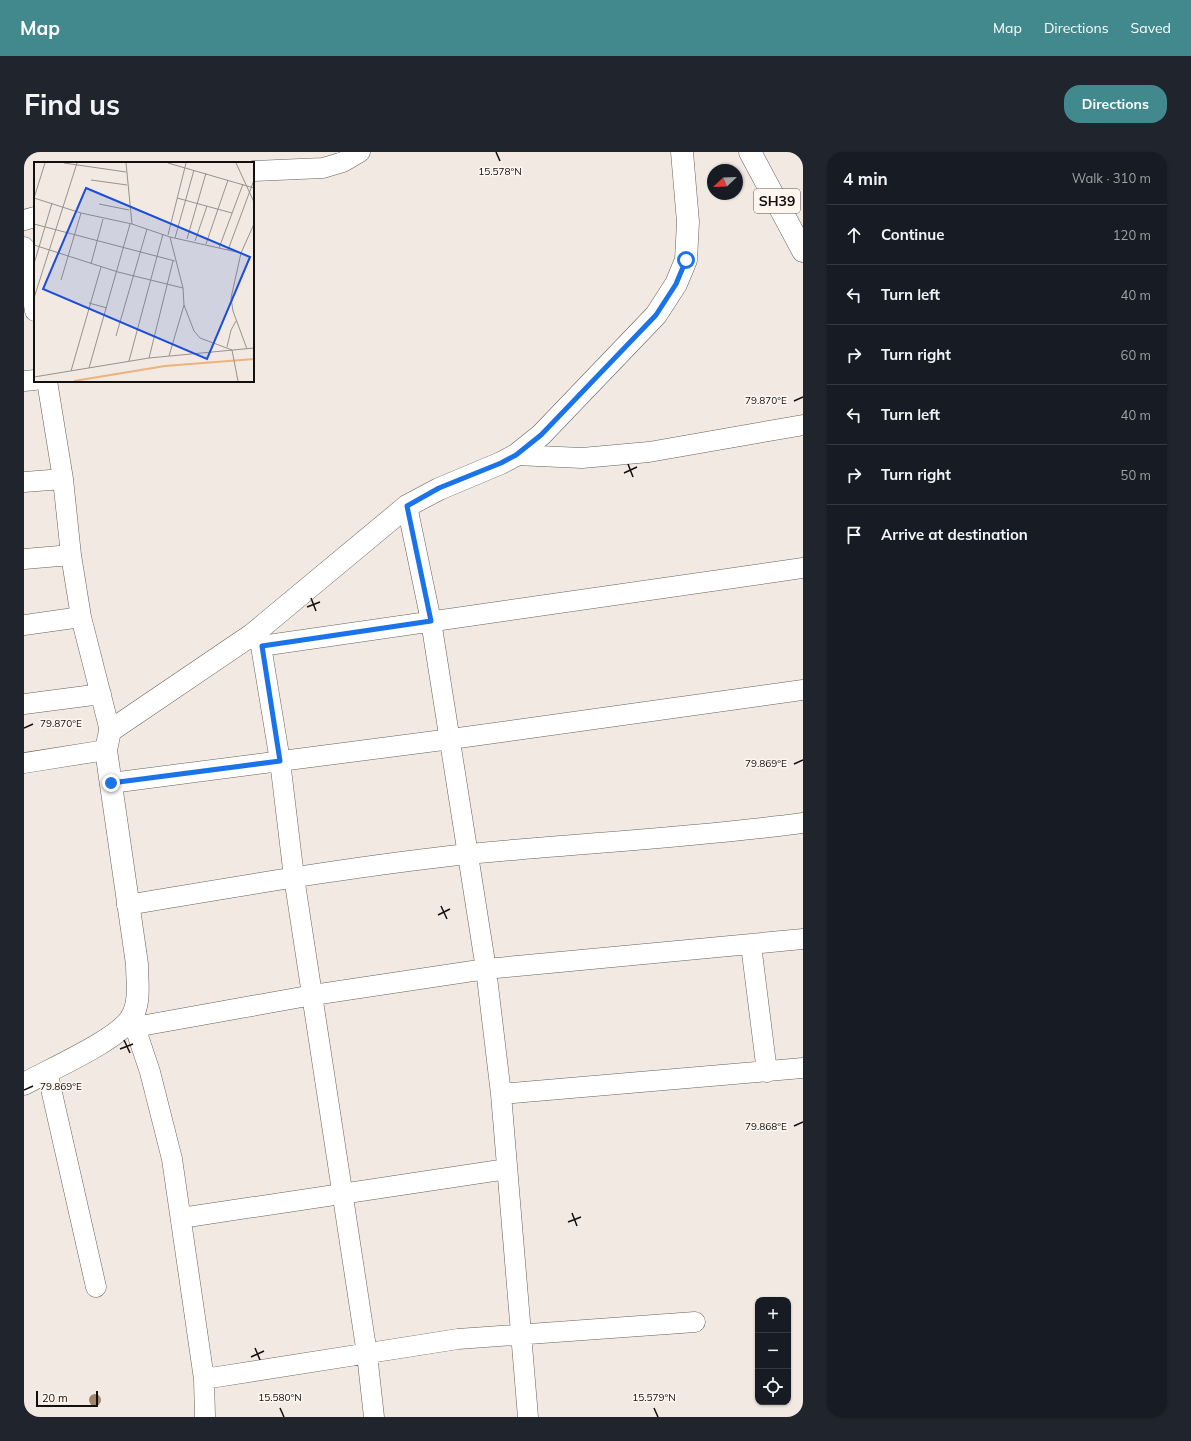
<!DOCTYPE html>
<html lang="en">
<head>
<meta charset="utf-8">
<style>
	body { margin:0; font-family:Mulish,sans-serif; background:#20242c; color:#f1f3f6 }
	.controls { position:absolute; right:12px; bottom:12px; display:grid; overflow:hidden; border-radius:8px; box-shadow:0 1px 3px #0004 }
	.controls button { width:36px; height:36px; display:grid; place-items:center; padding:0; border:0; border-bottom:1px solid #363941; background:#171b24; color:#f1f3f6; font:20px sans-serif }
	.compass { position:absolute; left:683px; top:12px; width:36px; height:36px; border-radius:50%; background:#171b24; box-shadow:0 1px 3px #0004; rotate:247deg }
	.scale { position:absolute; left:12px; bottom:10px; width:62px; box-sizing:border-box; padding-left:4px; border:2px solid #120f0d; border-top:0; font-size:11px; line-height:14px; white-space:nowrap; color:#120f0d; -webkit-text-stroke:3px #fff6ef; paint-order:stroke }
	.stop { position:absolute; width:12px; height:12px; margin:-9px; border:3px solid #1a73e8; border-radius:50%; background:#fff }
	.stop.end { background:#1a73e8; border-color:#fff; box-shadow:0 1px 4px #0008 }
	.list { margin:0; padding:0; list-style:none }
	h2 { display:flex; justify-content:space-between; align-items:center; height:52px; margin:0; padding:0 16px; font-size:17px }
	h2 small { font-size:13px; font-weight:400; color:#9ea1a6 }
	.list li { display:grid; grid-template-columns:26px 1fr auto; gap:12px; align-items:center; box-sizing:border-box; height:60px; padding:0 16px; border-top:1px solid #363941 }
	.list b { display:block; font-size:15px; white-space:nowrap }
	.list em { font-size:13px; font-style:normal; color:#9ea1a6 }
	.icon { flex:none; width:22px; height:22px; fill:none; stroke:currentColor; stroke-width:2; stroke-linecap:round; stroke-linejoin:round }
	.map { position:relative; flex:none; width:779px; height:1265px; overflow:hidden; border-radius:16px }
	header { display:flex; align-items:center; gap:24px; box-sizing:border-box; height:56px; padding:0 20px; background:#41898d; color:#fff }
	header strong { font-size:19px }
	nav { display:flex; gap:22px; margin-inline-start:auto; font-size:14px }
	.intro { display:flex; align-items:center; justify-content:space-between; box-sizing:border-box; height:96px; padding:0 24px }
	h1 { margin:0; font-size:28px }
	.button { padding:10px 18px; border-radius:16px; background:#41898d; color:#fff; font-size:14px; font-weight:700 }
	main { display:flex; gap:24px; padding:0 24px }
	aside { flex:1; background:#171b24; border-radius:16px; box-shadow:0 1px 3px #0004 }
	.map>svg:first-child { display:block }
	.lines { fill:none; stroke-linecap:round; stroke-linejoin:round }
	.minor-casing { stroke:#68605a; stroke-width:21 }
	.secondary-casing { stroke:#68605a; stroke-width:23 }
	.primary-casing { stroke:#68605a; stroke-width:23 }
	.minor { stroke:#fff; stroke-width:20 }
	.secondary { stroke:#fff; stroke-width:22 }
	.primary { stroke:#fff; stroke-width:22 }
	.tree { fill:#9e856b }
	.route { stroke:#1a73e8; stroke-width:5 }
	.ticks { fill:none; stroke:#120f0d; stroke-width:1.5 }
	.labels { text-anchor:middle; dominant-baseline:central; stroke-width:3; stroke-linejoin:round; paint-order:stroke }
	.shield { fill:#fff6ef; stroke:#595451; stroke-width:1 }
	.shield-label { font-size:14px; font-weight:bold; fill:#120f0d }
	.inset-river { fill:none; stroke:#edb37d; stroke-width:2 }
	.inset-road { fill:none; stroke:#98928d; stroke-width:1 }
	.view { fill:#1d4ed8; fill-opacity:0.15; stroke:#1d4ed8; stroke-width:2 }
	.inset-edge { fill:none; stroke:#120f0d; stroke-width:2 }
	.ticks-label { font-size:10px; text-anchor:middle; fill:#120f0d; stroke:#fff6ef; stroke-width:3; stroke-linejoin:round; paint-order:stroke }
</style>
</head>
<body>
<header>
<strong>Map</strong>
<nav><a>Map</a><a>Directions</a><a>Saved</a></nav>
</header>
<div class="intro"><h1>Find us</h1><a class="button">Directions</a></div>
<main>
<div class="map">
<svg width="779" height="1265" viewBox="0 0 779 1265">
	<rect width="100%" height="100%" fill="#f1e9e2"/>
	<g class="lines">
		<defs>
			<path id="minor" d="M229,19l70,-3 20,-6 17,-10
				M0,68l11,-3
				M0,95l11,64
				M0,229l11,-1
				M23,229l16,98 8,76 10,62 29,114
				M492,303l66,3 67,-6 154,-27
				M0,330l39,-3
				M383,354l24,115 55,348 15,125 27,323
				M0,407l47,-4
				M0,473l57,-8
				M229,482l8,12 19,115 14,116 73,477 7,63
				M237,494l542,-78
				M0,552l77,-10
				M0,611l82,-13
				M87,631l340,-44 352,-49
				M103,753c114,-19 228,-39 342,-51 111,-11 223,-16 334,-31
				M727,793l16,127
				M108,866l18,54 22,87 32,220 1,38
				M111,875l178,-32 173,-26 317,-30
				M23,919l49,216
				M477,942l302,-26
				M157,1066l326,-49
				M180,1227l254,-40 237,-17"/>
			<path id="secondary" d="M0,932c25,-14 94,-44 107,-66 10,-15 6,-37 6,-54l-31,-214 4,-19 143,-97 154,-128 32,-17 62,-26 15,-8 25,-20 115,-120 20,-31 10,-24 2,-38 -6,-70"/>
			<path id="primary" d="M726,0l53,99"/>
		</defs>
		<use href="#minor" class="minor-casing"/>
		<use href="#secondary" class="secondary-casing"/>
		<use href="#primary" class="primary-casing"/>
		<use href="#minor" class="minor"/>
		<use href="#secondary" class="secondary"/>
		<use href="#primary" class="primary"/>
	</g>
	<circle class="tree" cx="71" cy="1248" r="6"/>
	<g class="lines">
		<path class="route" d="M87,631l169,-22 -18,-115 169,-25 -24,-115 32,-18 62,-25 15,-8 25,-20 115,-120 20,-31 10,-24"/>
	</g>
	<path class="ticks" d="M472,0l4,9M770,249l9,-4M604,312l5,13M600,321l13,-6M287,446l5,13M283,455l13,-5M0,576l9,-4M770,612l9,-4M417,754l6,13M414,763l12,-6M100,888l6,13M96,897l13,-5M0,938l9,-4M770,974l9,-4M548,1061l5,13M544,1070l13,-5M231,1196l5,12M227,1205l13,-6M256,1256l4,9M630,1256l4,9"/>
	<g class="labels">
		<rect class="shield" x="730" y="37" width="46" height="24" rx="3"/>
		<g class="shield-label">
			<text x="753" y="49">SH39</text>
		</g>
	</g>
	<g transform="translate(10 10)">
		<rect width="220" height="220" fill="#f1e9e2"/>
		<path class="inset-river" d="M40,219l91,-15 89,-7"/>
		<path class="inset-road" d="M30,1l62,9M92,1l6,61 38,13 13,51 1,17 10,26 6,7 32,12 6,31M134,1l86,25M202,1l18,39M57,18l36,5M0,36l47,15 51,11M0,36l11,-35M143,36l55,15M65,42l30,6M0,62l141,37M134,73l18,-72M136,75l71,16 13,-29M141,76l19,-68M153,77l19,-66M161,79l12,-35M172,82l22,-64M0,83l84,27 65,16M185,86l24,-64M194,88l26,-70M207,91l-10,45 2,13 14,38M0,102l18,-61M57,102l12,-45M27,118l20,-67M0,136l43,-135M55,141l18,5M82,174l31,-107M193,185l4,-17 5,-9M135,194l15,-51M115,196l24,-97M95,199l34,-127M55,206l41,-144M37,209l30,-104M0,215l115,-19 105,-10"/>
		<path class="view" d="M52,26l164,69 -43,102 -164,-70z"/>
		<rect width="220" height="220" class="inset-edge"/>
	</g>
	<g class="ticks-label">
		<text x="476" y="23">15.578°N</text>
		<text x="742" y="252">79.870°E</text>
		<text x="37" y="575">79.870°E</text>
		<text x="742" y="615">79.869°E</text>
		<text x="37" y="938">79.869°E</text>
		<text x="742" y="978">79.868°E</text>
		<text x="256" y="1249">15.580°N</text>
		<text x="630" y="1249">15.579°N</text>
	</g>
</svg>
<div class="controls">
<button>+</button>
<button>−</button>
<button><svg class="icon" aria-label="locate" viewBox="0 0 24 24"><circle cx="12" cy="12" r="6"/><path d="M12 2v4M12 18v4M2 12h4M18 12h4"/></svg></button>
</div>
<svg class="compass" viewBox="-18 -18 36 36"><path d="M0-13l5 13h-10z" fill="#e53935"/><path d="M0 13l5-13h-10z" fill="#9ea1a6"/></svg>
<div class="scale">20 m</div>
<div class="stop" style="left:662px;top:108px"></div>
<div class="stop end" style="left:87px;top:631px"></div>
</div>
<aside>
<h2>4 min<small>Walk · 310 m</small></h2>
<ul class="list">
<li><svg class="icon" aria-label="ahead" viewBox="0 0 24 24"><path d="M12 20V5M6 11l6-6 6 6"/></svg><div><b>Continue</b></div><em>120 m</em></li>
<li><svg class="icon" aria-label="left" viewBox="0 0 24 24"><path d="M17 20v-9H6M10 6l-5 5 5 5"/></svg><div><b>Turn left</b></div><em>40 m</em></li>
<li><svg class="icon" aria-label="right" viewBox="0 0 24 24"><path d="M7 20v-9h11M14 6l5 5-5 5"/></svg><div><b>Turn right</b></div><em>60 m</em></li>
<li><svg class="icon" aria-label="left" viewBox="0 0 24 24"><path d="M17 20v-9H6M10 6l-5 5 5 5"/></svg><div><b>Turn left</b></div><em>40 m</em></li>
<li><svg class="icon" aria-label="right" viewBox="0 0 24 24"><path d="M7 20v-9h11M14 6l5 5-5 5"/></svg><div><b>Turn right</b></div><em>50 m</em></li>
<li><svg class="icon" aria-label="arrive" viewBox="0 0 24 24"><path d="M6 21V4h12l-3 4 3 4H6"/></svg><div><b>Arrive at destination</b></div></li>
</ul>
</aside>
</main>
</body>
</html>
